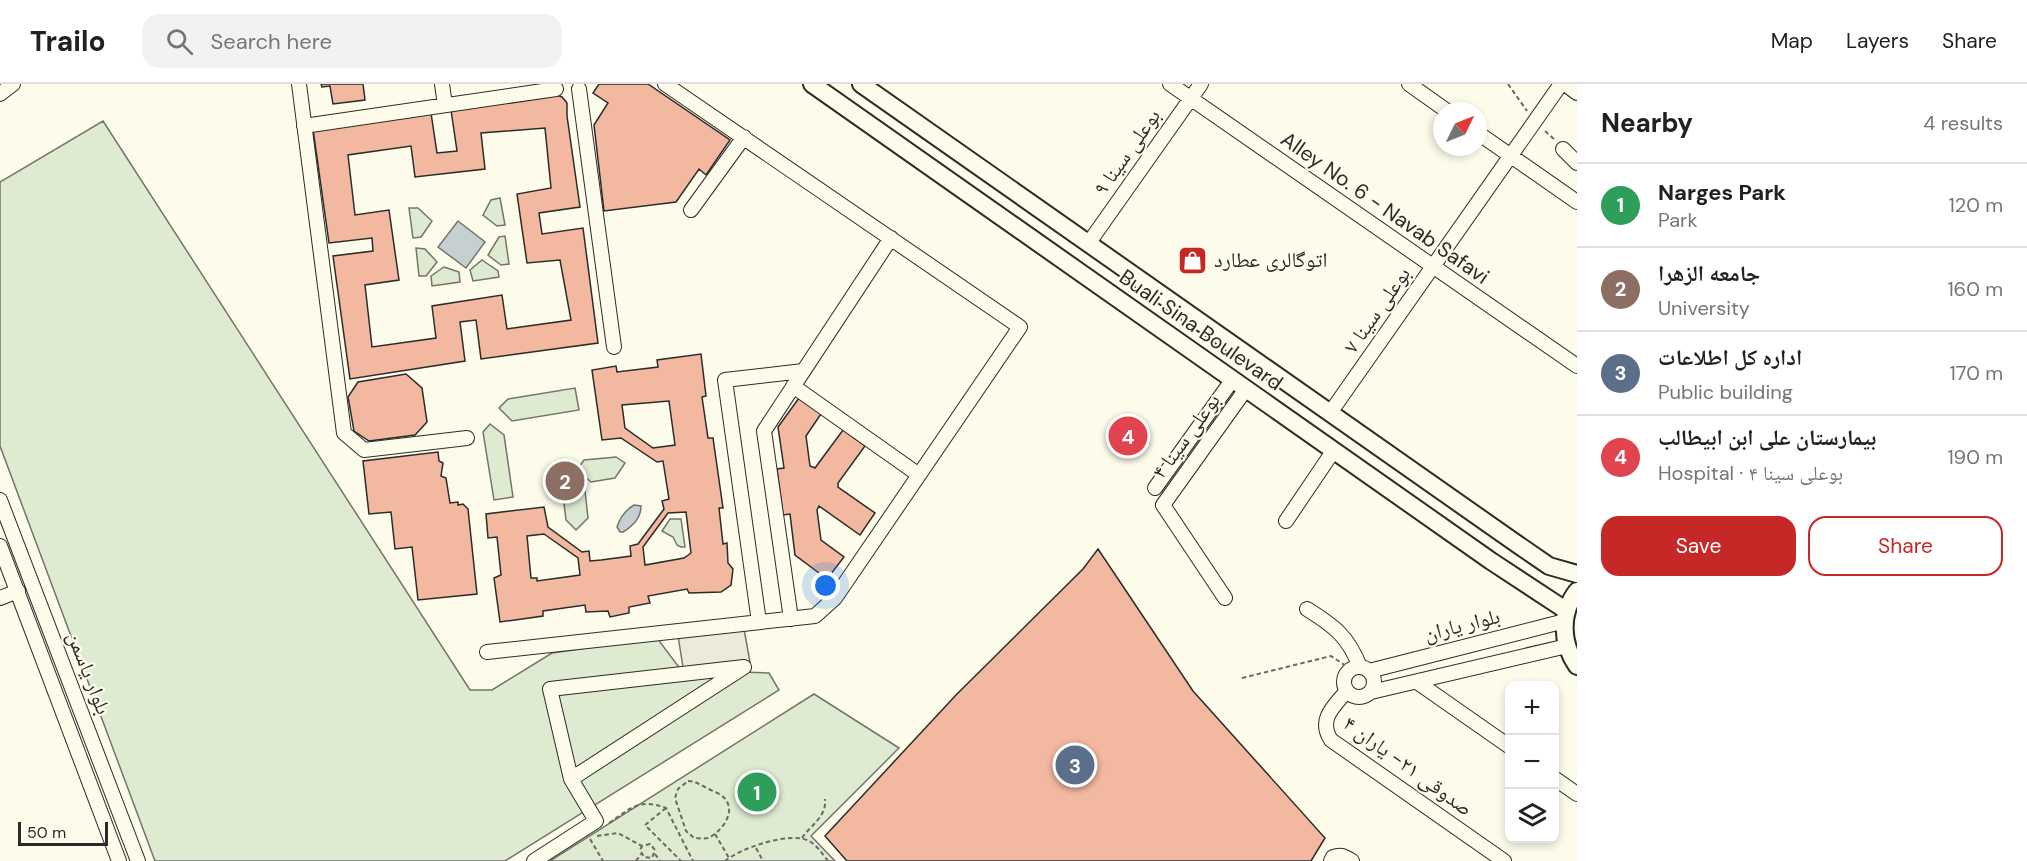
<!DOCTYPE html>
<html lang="en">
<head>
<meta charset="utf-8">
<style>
	body { margin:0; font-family:"DM Sans","Noto Naskh Arabic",sans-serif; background:#f2f2f2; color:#202124 }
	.controls { position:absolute; right:18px; bottom:18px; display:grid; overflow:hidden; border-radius:12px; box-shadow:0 3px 9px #0003 }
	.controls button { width:54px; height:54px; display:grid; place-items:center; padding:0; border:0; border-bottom:2px solid #e0e0e0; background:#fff; color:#202124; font:30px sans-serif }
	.compass { position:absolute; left:1433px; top:18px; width:54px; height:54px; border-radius:50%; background:#fff; box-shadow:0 3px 9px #0003; rotate:47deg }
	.scale { position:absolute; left:18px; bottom:15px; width:90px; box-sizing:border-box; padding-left:6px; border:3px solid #2b2b2b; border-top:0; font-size:16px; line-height:21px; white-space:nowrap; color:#2b2b2b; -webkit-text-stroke:4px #fdfbea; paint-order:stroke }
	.you { position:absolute; left:826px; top:502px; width:21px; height:21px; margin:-15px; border:4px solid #fff; border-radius:50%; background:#1a73e8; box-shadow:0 0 0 9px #1a73e833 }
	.badge { display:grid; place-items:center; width:39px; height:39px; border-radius:50%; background:#c62828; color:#fff; font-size:20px; font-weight:700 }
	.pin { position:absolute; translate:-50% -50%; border:3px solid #fff; box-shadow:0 2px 6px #0006 }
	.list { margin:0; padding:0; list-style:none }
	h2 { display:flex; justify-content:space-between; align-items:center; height:78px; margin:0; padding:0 24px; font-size:26px }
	h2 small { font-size:20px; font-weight:400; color:#757577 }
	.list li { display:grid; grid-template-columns:39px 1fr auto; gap:18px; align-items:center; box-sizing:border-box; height:84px; padding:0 24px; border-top:2px solid #e0e0e0 }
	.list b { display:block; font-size:22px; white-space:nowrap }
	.list p { margin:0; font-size:20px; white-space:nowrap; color:#757577 }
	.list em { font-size:20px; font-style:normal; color:#757577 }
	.actions { display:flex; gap:12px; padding:18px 24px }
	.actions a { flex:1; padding:14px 0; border:2px solid #c62828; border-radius:18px; text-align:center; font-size:21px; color:#c62828 }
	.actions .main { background:#c62828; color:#fff }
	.icon { flex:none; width:33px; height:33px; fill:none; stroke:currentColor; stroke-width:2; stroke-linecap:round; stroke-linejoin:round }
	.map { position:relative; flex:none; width:1577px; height:777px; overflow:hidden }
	header { display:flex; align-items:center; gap:36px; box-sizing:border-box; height:84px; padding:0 30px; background:#fff; border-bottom:2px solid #e0e0e0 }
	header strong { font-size:28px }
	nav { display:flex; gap:33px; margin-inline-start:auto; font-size:21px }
	.search { width:420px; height:54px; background:#f2f2f2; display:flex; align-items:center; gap:15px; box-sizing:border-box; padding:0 21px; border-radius:18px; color:#757577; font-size:22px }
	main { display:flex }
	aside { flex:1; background:#fff }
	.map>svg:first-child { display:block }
	.green { fill:#deebd1; stroke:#74746e; stroke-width:1.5 }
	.parking { fill:#eceadb; stroke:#74746e; stroke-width:1.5 }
	.water { fill:#c7d0d0; stroke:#74746e; stroke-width:1.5 }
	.building { fill:#f2b8a0; stroke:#2b2b2b; stroke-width:1.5; fill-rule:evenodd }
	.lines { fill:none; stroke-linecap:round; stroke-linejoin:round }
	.minor-casing { stroke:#2b2b2b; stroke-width:16 }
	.major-casing { stroke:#2b2b2b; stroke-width:20 }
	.path { stroke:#6a6964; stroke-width:2; stroke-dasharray:4.5 3; stroke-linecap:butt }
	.minor { stroke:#fdfbea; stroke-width:14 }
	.major { stroke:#fdfbea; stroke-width:16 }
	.labels { text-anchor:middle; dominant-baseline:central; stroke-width:4.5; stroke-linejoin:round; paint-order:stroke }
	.street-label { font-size:21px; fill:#2b2b2b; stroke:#fdfbea }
	.poi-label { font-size:21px; fill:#2b2b2b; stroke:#fdfbea; text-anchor:start }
</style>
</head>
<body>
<header>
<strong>Trailo</strong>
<div class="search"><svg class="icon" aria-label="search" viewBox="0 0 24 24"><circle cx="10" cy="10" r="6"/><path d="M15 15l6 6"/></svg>Search here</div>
<nav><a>Map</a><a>Layers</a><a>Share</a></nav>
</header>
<main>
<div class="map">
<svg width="1577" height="777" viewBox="0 0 1577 777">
	<rect width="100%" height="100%" fill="#fdfbea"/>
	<path class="green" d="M103,37l367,569h22l60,-37 105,-15 24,32 88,3 10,17 -274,171h-350l-155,-415v-264z
		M500,114l5,27 -8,1 -14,-11 8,-15z
		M409,124h9l14,13 -11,16 -8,1z
		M505,152l4,28 -8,1 -13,-10 11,-18z
		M416,164l9,1 12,13 -11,14h-7z
		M482,176l16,11 1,6 -26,4 -3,-11z
		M444,183l15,5 1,10 -28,4 -1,-10z
		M575,304l4,22 -67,11 -13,-13 9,-9z
		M490,340l14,11 9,62 -19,3 -11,-68z
		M616,373l9,6 -10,15 -24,4 -14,-12 7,-10z
		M571,394l14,13 3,27 -12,12 -10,-10 -4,-33z
		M670,435h11l4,28h-4l-4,-2 -4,-8 -11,-6z
		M814,610l85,54 -88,88 24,25h-285z"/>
	<path class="parking" d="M744,545l6,33 -67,5 -5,-31z"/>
	<path class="water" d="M458,137l27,21 -19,26 -28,-21z
		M634,421l7,1c0,12 -8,20 -18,26h-3l-3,-5c3,-10 9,-17 17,-22z"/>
	<path class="building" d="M321,0h42l2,16 -32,4 -3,-18 -8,1z
		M599,0h49l82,56 -24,35 -7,-6 -23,33 -72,9 -10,-86 14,-22 -15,-10z
		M554,10l8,3 5,6v13l13,91 -41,6 3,21 41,-6 15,115 -117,16 -5,-39 -16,2 5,39 -115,18 -17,-123 40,-5 -1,-13 -43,5 -16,-114 118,-16 6,40 20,-2 -6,-41 89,-12 5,-3zM545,44l6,60 -34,6 10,69 33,-3 11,60 -64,9 -5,-34 -70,11 4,32 -64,9 -7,-62 34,-5 -10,-70 -34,5 -7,-60 63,-9 4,31 70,-8 -4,-36z
		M701,270l5,42 -4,1 6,41h5l10,70h-4l4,36 4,-1 1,20 5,6 -2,16 -10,7 -32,1 -2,-4 -39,7 2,7 -21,4v6l-19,4 -2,-6 -22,1 -1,-7 -42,6v5l-43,6 -6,-44 7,-3 -4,-38 -9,1 -2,-24 58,-7 4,20 34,25 7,-1 1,10 11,-1 30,-4 -1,-10 8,-2 26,-35 -2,-8 7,-2 -6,-38 -6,1 -36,-24 -19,2 -10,-70 24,-4 1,6 41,-5 -1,-7zM669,317l6,44 -22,3 -28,-20 -3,-23zM686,428l5,41 -7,5 -39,7 -2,-18 25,-34zM544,450l34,24 2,17 -43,6v-3h-6l-4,-42z
		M406,290l16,14 5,34 -12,13 -46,6 -15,-10 -6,-34 10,-15z
		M799,314l22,16 -15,22 4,30 5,2 28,-38 22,16 -27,37v4l37,26 -15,22 -41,-29 -2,4 4,30 23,17 -17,22 -32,-24 -5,-41 -7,1 -6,-46 7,-1 -6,-41z
		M438,368l1,9 4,2 -2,13 5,2 4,25 8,-1v3l5,-1 5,5 9,85 -59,6 -6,-53 -17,2 -4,-37 -22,2 -6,-53z
		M1098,465l95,142 132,147 -14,23h-464l-22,-25 131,-141 127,-126z"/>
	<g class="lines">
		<defs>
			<path id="minor" d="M299,0l45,349 20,17 103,-12
				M442,0l3,21
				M1170,0l407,282
				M1409,0l38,27
				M1565,0l12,9
				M579,5l35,258
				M0,10l13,-10
				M304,42l252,-37
				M1478,49l99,69
				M1563,65l14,14
				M691,126l53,-73
				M1088,160l113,-160
				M793,302l126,89
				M1330,329l231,-329
				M1155,404l78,-109
				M0,416l138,361
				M1286,437l48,-71
				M0,462l119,315
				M0,514l18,-7
				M1225,514l-62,-93 83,-116
				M1307,525c27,17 41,27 53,58
				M791,535l-27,-188 127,-193
				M759,538l-34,-242 78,-9
				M487,568l328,-36 20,-18 185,-271 -355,-243
				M1344 598a15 15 0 1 1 30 0a15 15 0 1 1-30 0Z
				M1369,587l196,-50
				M1417,598l93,65
				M1346,608c-13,15 -28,28 -15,48l173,121
				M1371,608l196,-46
				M1554,694l23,16
				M534,777l62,-40 -25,-42 -21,-90 194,-22 -173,112
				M1331,777l2,-4c8,-3 11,-1 19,4"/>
			<path id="major" d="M812,0l679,477 76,50
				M861,0l656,460 32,22 28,8
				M1577,507c-17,22 -16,52 0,75"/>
		</defs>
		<use href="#minor" class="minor-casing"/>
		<use href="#major" class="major-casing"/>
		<path class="path" d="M1508,0l19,27
			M1545,47l9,8
			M1242,594l89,-22 15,10
			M688,697c7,0 11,3 17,6 8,5 20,7 23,17 5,12 -8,29 -20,34 -5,1 -10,0 -14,0l-8,-7 -11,-33 3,-9z
			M666,724l-21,17 36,36
			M609,739c22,-15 30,-25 57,-15l27,53
			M715,750l14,24
			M597,752l21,-3 24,13 8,-2 5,6 -3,8 -8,-1 -4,-7 2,-4
			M802,754c9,-13 25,-22 23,-39
			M590,755l13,22
			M756,764l7,13
			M655,770l5,7
			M636,777l5,-7
			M725,777c16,-13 65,-30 84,-20 8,4 14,14 19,20"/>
		<use href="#minor" class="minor"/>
		<use href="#major" class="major"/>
	</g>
	<defs>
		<symbol id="shop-square" viewBox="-11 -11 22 22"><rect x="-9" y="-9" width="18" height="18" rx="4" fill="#c62828" stroke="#fdfbea"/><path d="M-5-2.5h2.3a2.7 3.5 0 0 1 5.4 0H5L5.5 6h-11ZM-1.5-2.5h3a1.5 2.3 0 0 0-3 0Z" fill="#fff"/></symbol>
	</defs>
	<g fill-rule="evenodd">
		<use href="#shop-square" x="1176" y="160" width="33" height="33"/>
	</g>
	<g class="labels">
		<g class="street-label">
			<text transform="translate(1127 68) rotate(-55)">بوعلی سینا ۹</text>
			<text transform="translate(1385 124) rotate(35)">Alley No. 6 - Navab Safavi</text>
			<text transform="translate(1377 226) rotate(-55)">بوعلی سینا ۷</text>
			<text transform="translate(1201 246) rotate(35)">Buali Sina Boulevard</text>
			<text transform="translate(1186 352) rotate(-54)">بوعلی سینا ۴</text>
			<text transform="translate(1462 541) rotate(-14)">بلوار یاران</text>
			<text transform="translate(89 589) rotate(69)">بلوار یاسمن</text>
			<text transform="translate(1408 682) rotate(36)">صدوقی ۲۱- یاران ۴</text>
		</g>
		<g class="poi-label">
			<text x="1214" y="176">اتوگالری عطارد</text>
		</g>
	</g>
</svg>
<div class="controls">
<button>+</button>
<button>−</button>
<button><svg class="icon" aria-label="layers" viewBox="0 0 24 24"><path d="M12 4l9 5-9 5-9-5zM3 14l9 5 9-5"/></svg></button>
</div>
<svg class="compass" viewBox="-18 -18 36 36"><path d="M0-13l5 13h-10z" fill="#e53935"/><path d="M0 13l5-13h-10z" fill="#757577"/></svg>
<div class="scale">50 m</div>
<div class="you"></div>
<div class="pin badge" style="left:757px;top:708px;background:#2e9e5b">1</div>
<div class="pin badge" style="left:565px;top:397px;background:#8d6e63">2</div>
<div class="pin badge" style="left:1075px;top:681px;background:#5c6f8a">3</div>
<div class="pin badge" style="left:1128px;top:352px;background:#e0444e">4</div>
</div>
<aside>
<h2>Nearby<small>4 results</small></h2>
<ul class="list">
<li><span class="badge" style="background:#2e9e5b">1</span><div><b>Narges Park</b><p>Park</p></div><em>120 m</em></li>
<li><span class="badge" style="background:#8d6e63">2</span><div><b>جامعه الزهرا</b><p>University</p></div><em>160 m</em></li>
<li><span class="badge" style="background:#5c6f8a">3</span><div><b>اداره کل اطلاعات</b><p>Public building</p></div><em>170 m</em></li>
<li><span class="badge" style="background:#e0444e">4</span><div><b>بیمارستان علی ابن ابیطالب</b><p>Hospital · بوعلی سینا ۴</p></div><em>190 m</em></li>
</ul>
<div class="actions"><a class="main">Save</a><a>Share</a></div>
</aside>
</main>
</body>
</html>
